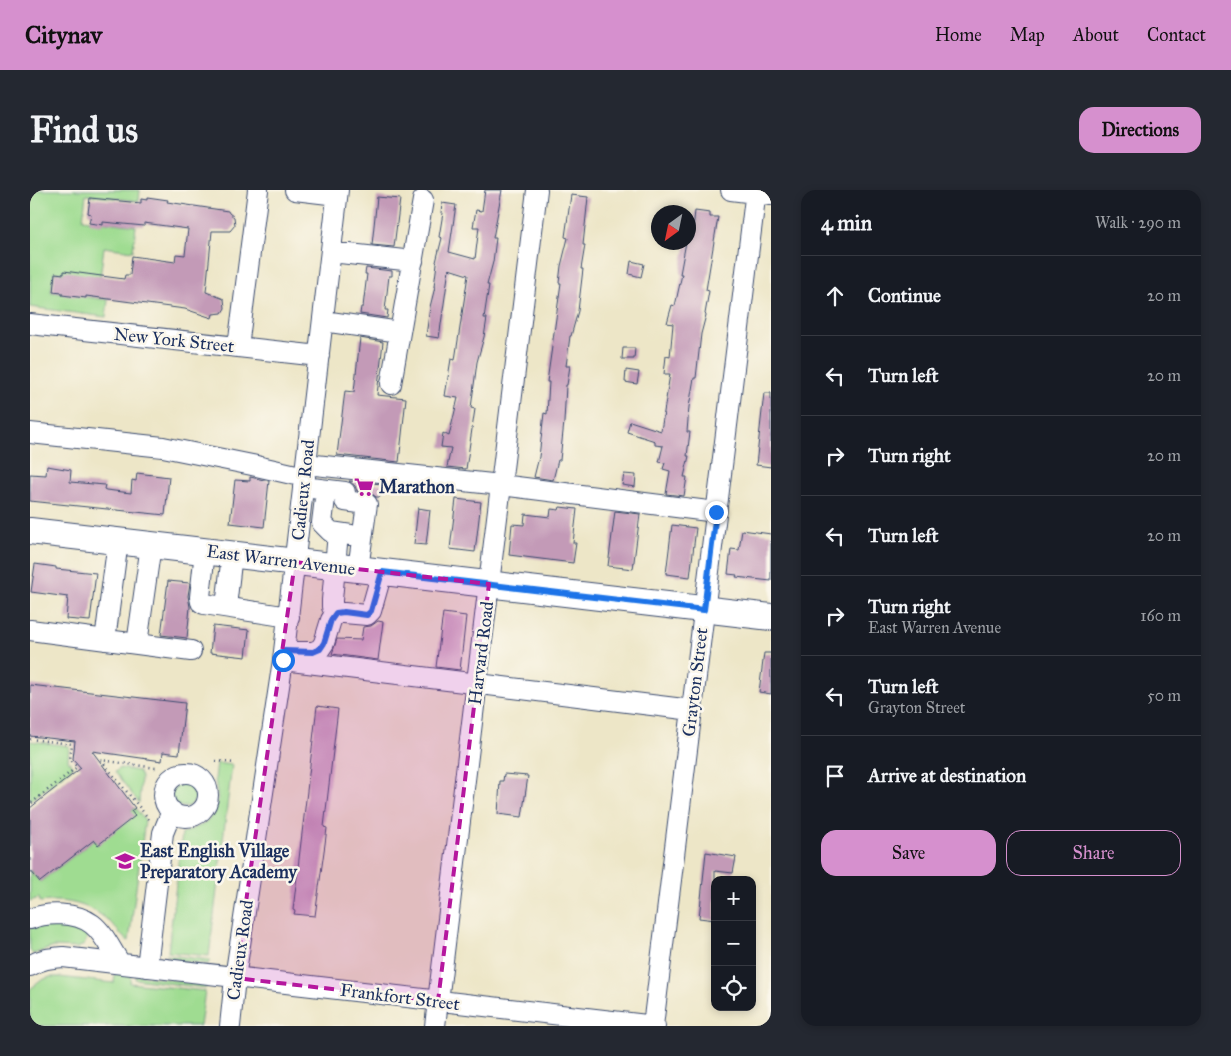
<!DOCTYPE html>
<html lang="en">
<head>
<meta charset="utf-8">
<style>
	body { margin:0; font-family:"IM FELL Great Primer",serif; background:#242831; color:#f1f3f6 }
	.controls { position:absolute; right:15px; bottom:15px; display:grid; overflow:hidden; border-radius:10px; box-shadow:0 2px 8px #0003 }
	.controls button { width:45px; height:45px; display:grid; place-items:center; padding:0; border:0; border-bottom:1px solid #363941; background:#171b24; color:#f1f3f6; font:25px sans-serif }
	.compass { position:absolute; left:621px; top:15px; width:45px; height:45px; border-radius:50%; background:#171b24; box-shadow:0 2px 8px #0003; rotate:213deg }
	.stop { position:absolute; width:15px; height:15px; margin:-11px; border:4px solid #1a73e8; border-radius:50%; background:#fff }
	.stop.end { background:#1a73e8; border-color:#fff; box-shadow:0 1px 5px #0008 }
	.list { margin:0; padding:0; list-style:none }
	h2 { display:flex; justify-content:space-between; align-items:center; height:65px; margin:0; padding:0 20px; font-size:21px }
	h2 small { font-size:16px; font-weight:400; color:#9ea1a6 }
	.list li { display:grid; grid-template-columns:32px 1fr auto; gap:15px; align-items:center; box-sizing:border-box; height:80px; padding:0 20px; border-top:1px solid #363941 }
	.list b { display:block; font-size:19px; white-space:nowrap }
	.list p { margin:0; font-size:16px; white-space:nowrap; color:#9ea1a6 }
	.list em { font-size:16px; font-style:normal; color:#9ea1a6 }
	.actions { display:flex; gap:10px; padding:15px 20px }
	.actions a { flex:1; padding:11px 0; border:1px solid #d690ce; border-radius:15px; text-align:center; font-size:18px; color:#d690ce }
	.actions .main { background:#d690ce; color:#111 }
	.icon { flex:none; width:28px; height:28px; fill:none; stroke:currentColor; stroke-width:2; stroke-linecap:round; stroke-linejoin:round }
	.map { position:relative; flex:none; width:741px; height:836px; overflow:hidden; border-radius:15px }
	header { display:flex; align-items:center; gap:30px; box-sizing:border-box; height:70px; padding:0 25px; background:#d690ce; color:#111 }
	header strong { font-size:24px }
	nav { display:flex; gap:28px; margin-inline-start:auto; font-size:18px }
	.intro { display:flex; align-items:center; justify-content:space-between; box-sizing:border-box; height:120px; padding:0 30px }
	h1 { margin:0; font-size:35px }
	.button { padding:12px 22px; border-radius:15px; background:#d690ce; color:#111; font-size:18px; font-weight:700 }
	main { display:flex; gap:30px; padding:0 30px }
	aside { flex:1; background:#171b24; border-radius:15px; box-shadow:0 2px 8px #0003 }
	.map>svg:first-child { display:block }
	.green { fill:#9fdc91; stroke:#5d8678 }
	.building { fill:#c39ab7 }
	.lines { fill:none; stroke-linecap:round; stroke-linejoin:round }
	.minor-casing { stroke:#3a4a6e; stroke-width:22 }
	.major-casing { stroke:#3a4a6e; stroke-width:28 }
	.path { stroke:#3a4a6e; stroke-width:2.5; stroke-dasharray:1 4; stroke-linecap:butt }
	.minor { stroke:#fff; stroke-width:20 }
	.major { stroke:#fff; stroke-width:26 }
	.route { stroke:#1a73e8; stroke-width:6 }
	.marked { fill:#b5179e; fill-opacity:0.2; stroke:#b5179e; stroke-width:4; stroke-dasharray:10 6; stroke-linejoin:round }
	.labels { text-anchor:middle; dominant-baseline:central; stroke-width:5; stroke-linejoin:round; paint-order:stroke }
	.street-label { font-size:18px; fill:#1b2f5e; stroke:#fbf7ec }
	.poi-label { font-size:18px; font-weight:bold; fill:#1b2f5e; stroke:#fbf7ec; text-anchor:start }
</style>
</head>
<body>
<header>
<strong>Citynav</strong>
<nav><a>Home</a><a>Map</a><a>About</a><a>Contact</a></nav>
</header>
<div class="intro"><h1>Find us</h1><a class="button">Directions</a></div>
<main>
<div class="map">
<svg width="741" height="836" viewBox="0 0 741 836">
	<rect width="100%" height="100%" fill="#fbf7ec"/>
	<filter id="ink" filterUnits="userSpaceOnUse"><feTurbulence type="fractalNoise" baseFrequency=".02" numOctaves="2"/><feDisplacementMap in="SourceGraphic" scale="10" xChannelSelector="R" yChannelSelector="G"/><feConvolveMatrix kernelMatrix="1 2 1 2 8 2 1 2 1" color-interpolation-filters="sRGB"/></filter>
	<filter id="wash" filterUnits="userSpaceOnUse"><feTurbulence type="fractalNoise" baseFrequency=".0096" numOctaves="4" result="noise"/><feDisplacementMap in="SourceGraphic" scale="20" xChannelSelector="R" yChannelSelector="G"/><feGaussianBlur stdDeviation="1.12" result="paint"/><feColorMatrix in="noise" values="0 0 0 0 0 0 0 0 0 0 0 0 0 0 0 0 0 1.4 0 .05"/><feComposite in="paint" operator="in"/></filter>
	<g filter="url(#wash)">
		<rect width="100%" height="100%" fill="#ede6c7"/>
		<path class="green" d="M0,0h110l-1,11 -53,-6 -3,24 53,7 -3,25 -29,-4 -4,31 -46,-6 -3,20 57,8 -2,17 -76,-10z
			M0,551l39,5 -1,14 5,7 -43,34z
			M187,573l15,2 -23,191 -41,-4 14,-118 22,-10 10,-11 4,-13 -3,-21z
			M90,578l18,3 3,6 -2,26 -24,-31z
			M142 605a12 12 0 1 1 24 0a12 12 0 1 1-24 0Z
			M105,618l10,12 -16,121c-7,-3 -11,-11 -17,-17 -19,-19 -46,-26 -72,-22l-1,-4 -9,3v-31l10,12 54,-42 4,5z
			M36,734c10,3 20,3 21,15l-3,6 -7,3 -23,-1 -21,7 -3,-3v-23l9,-3z
			M136,765l44,5 -2,4 -34,-4z
			M85,783l16,2 -1,8 75,8 -5,35h-170v-37l12,-9 8,-3h9l55,6z
			M106,785l69,9 1,4 -71,-9z"/>
		<g id="blocks">
			<path class="building" d="M455,0h17l-9,48h3l-3,24 -6,23h2l-5,33h3l-3,19 -7,25 -6,46 4,1 -9,60 -19,-2 4,-19 -10,-1 2,-14 6,3 9,-38 -13,-2 6,-37 4,1 13,-85 -19,-6 -10,69 -13,-2 4,-29 5,-20h-1l3,-24 -1,-1 6,-24 -3,-1 4,-24h-2l1,-10 14,2 -7,47 26,7 4,-32h-6l3,-17 6,1z
				M541,5l17,2 -5,48h2l-4,24h2l-5,42 -7,25h-1l-4,30h4l-3,19h-1l-2,37 -4,38h-2l-5,20 -19,-3 5,-20 5,-44 3,1 2,-32h-2l14,-99h-2l2,-17 7,-28 -3,-1z
				M117,7l21,3 -1,2 61,9 1,2 5,4 1,8 -5,6h-18l-6,61 18,7 1,9 -3,5 -9,1 -1,4 -27,-9 -99,-13v2l-24,-3v-2l-9,-1 2,-19 9,1v-3l60,8 1,-4h5l2,-19 43,6 1,-8 9,1 3,-26 -44,-6v3l-41,-4v3l-14,-2 2,-9 -3,-1 2,-15 51,5v-4l6,1z
				M347,7l23,2 -6,48 -22,-2z
				M665,21l15,2v4h8l-12,73 3,1 -4,23 1,1 -5,19 -5,44h-2l-5,29 -2,25h3l-3,24h2l-5,21h3l-3,19 -18,-2 4,-23 -7,-2 2,-6 -6,-1 4,-16 -8,-1v-4l-28,-9 3,-11 31,10 9,-57h-6l2,-18 4,1 3,-33 -6,-1 5,-18 3,1 7,-32h-2l6,-32h2v-5l4,1z
				M601,71l13,3 -3,13 -12,-3z
				M336,78l26,3v5h-3l-4,34h3l-1,8 -27,-4 1,-7h2l4,-33h-2z
				M330,148l23,4 -6,53 29,3 -7,64 -62,-7 8,-64 9,1z
				M593,158h12l-1,11h-12z
				M596,180l13,2 -2,12 -12,-2z
				M734,203h7v74l-15,-2z
				M17,276l24,4 -1,12 35,3 -1,4 2,1 25,3 1,-13 4,1 1,-8 32,4 -4,38 -135,-14v-27l16,1z
				M594,284l12,1 -1,12 -13,-2z
				M220,287l19,4 -5,46 -34,-4 5,-43 15,1z
				M319,291l33,3 -2,13h-4l-7,-5 -12,-1 -2,-5z
				M426,309l25,3 -6,50 -25,-3z
				M530,317l17,2 -4,34h3l-3,20 -64,-8 3,-31 12,1 1,-11 25,3 1,-8 8,1z
				M388,318l12,2 -4,35 -12,-1z
				M585,321l25,3 -7,55 -25,-3z
				M642,335l24,3 -6,49 -24,-3z
				M712,340l29,4v47l-35,-4 1,-2 -9,-1 3,-25 8,1z
				M5,374l21,3v2l40,4 -6,48 -24,-2 2,-22 -37,-5z
				M138,391l22,2 -2,13 2,11 -3,31 -26,-3z
				M413,423l23,3 -6,54 -24,-3z
				M348,431l5,1 -5,38 -46,-6 5,-15 24,1 2,-13 8,-1z
				M183,436l36,4 -3,27 -36,-4z
				M734,463h7v41l-12,-2z
				M0,495l155,18 -6,51 -16,-2 -1,9 -70,-10 43,57 -4,3 4,5 -37,29 -4,-5 -54,42 -10,-12v-62l51,-40 -8,-9 2,-18 -45,-5z
				M287,516l21,3 -14,118 3,1 -2,16 -10,72 -21,-2 1,-3 -2,-1z
				M474,584l24,2 -6,41 -24,-3 2,-33h3z
				M676,662l30,5 -3,16 -18,-2v49l-16,-2z"/>
		</g>
	</g>
	<g filter="url(#ink)">
		<use href="#blocks" fill-opacity="0" stroke="#3a4a6e" stroke-width="1"/>
		<g class="lines">
			<defs>
				<path id="minor" d="M265,0l42,5
					M701,0l40,5
					M301,62l82,9
					M293,131l77,11
					M0,134l289,32
					M208,157l20,-157
					M361,194l32,-184
					M0,243l133,14 89,18 53,12
					M276,274l195,21 215,27
					M273,297l42,5v9l22,3 -9,65
					M296,300l-4,33 9,9 20,3
					M175,361l-5,46 1,5 3,2 85,13
					M196,417l6,-53
					M306,423l-4,-6v-7l6,-67
					M0,440l161,21
					M75,450l13,-99
					M107,454l14,-99
					M260,462h23l7,-3 4,-6 7,-23 5,-7h8l23,2 4,-4 11,-39
					M253,470l409,50
					M134 605a22 22 0 1 1 44 0a22 22 0 1 1-44 0Z
					M0,729c17,-7 46,-7 62,5 12,9 19,26 28,39
					M0,776c10,-7 21,-8 33,-9l592,69
					M117,777l16,-134 9,-22
					M200,836l5,-48 48,-318 55,-470
					M405,836l102,-836
					M623,836l103,-836"/>
				<path id="major" d="M0,341l741,86"/>
			</defs>
			<use href="#minor" class="minor-casing"/>
			<use href="#major" class="major-casing"/>
			<path class="path" d="M0,549l42,5 -2,15 7,8 -47,37
				M186,571l19,2
				M119,629l-48,-59 55,8"/>
			<use href="#minor" class="minor"/>
			<use href="#major" class="major"/>
		</g>
	</g>
	<g class="lines" filter="url(#ink)">
		<path class="route" d="M253,470l1,-9 29,1 7,-3 4,-6 7,-23 5,-7 8,-1 23,3 4,-4 11,-39 322,38 12,-98"/>
	</g>
	<path class="marked" d="M265,372l194,22 -51,417 -203,-23z"/>
	<defs>
		<symbol id="supermarket-bare" viewBox="-9 -9 18 18"><path d="M-6-5.5h2.5l.6 2H6L4.5 2H-2.5L-4.4-4H-6ZM-1.5 3.2a1.3 1.3 0 1 0 .1 0ZM3 3.2a1.3 1.3 0 1 0 .1 0Z" fill="#b5179e" stroke="#fbf7ec" stroke-width="2.5" paint-order="stroke"/></symbol>
		<symbol id="school-bare" viewBox="-9 -9 18 18"><path d="M0-5L7-2L0 1L-7-2ZM-4 1L0 2.5L4 1V4Q0 6-4 4Z" fill="#b5179e" stroke="#fbf7ec" stroke-width="2.5" paint-order="stroke"/></symbol>
	</defs>
	<g fill-rule="evenodd">
		<use href="#supermarket-bare" x="320" y="283" width="28" height="28"/>
		<use href="#school-bare" x="81" y="657" width="28" height="28"/>
	</g>
	<g class="labels">
		<g class="street-label">
			<text transform="translate(144 150) rotate(6)">New York Street</text>
			<text transform="translate(273 300) rotate(-84)">Cadieux Road</text>
			<text transform="translate(251 370) rotate(7)">East Warren Avenue</text>
			<text transform="translate(451 463) rotate(-83)">Harvard Road</text>
			<text transform="translate(665 492) rotate(-83)">Grayton Street</text>
			<text transform="translate(210 760) rotate(-82)">Cadieux Road</text>
			<text transform="translate(370 807) rotate(7)">Frankfort Street</text>
		</g>
		<g class="poi-label">
			<text x="349" y="297">Marathon</text>
			<text x="110" y="661">East English Village<tspan x="110" dy="21">Preparatory Academy</tspan></text>
		</g>
	</g>
</svg>
<div class="controls">
<button>+</button>
<button>−</button>
<button><svg class="icon" aria-label="locate" viewBox="0 0 24 24"><circle cx="12" cy="12" r="6"/><path d="M12 2v4M12 18v4M2 12h4M18 12h4"/></svg></button>
</div>
<svg class="compass" viewBox="-18 -18 36 36"><path d="M0-13l5 13h-10z" fill="#e53935"/><path d="M0 13l5-13h-10z" fill="#9ea1a6"/></svg>
<div class="stop" style="left:253px;top:470px"></div>
<div class="stop end" style="left:686px;top:322px"></div>
</div>
<aside>
<h2>4 min<small>Walk · 290 m</small></h2>
<ul class="list">
<li><svg class="icon" aria-label="ahead" viewBox="0 0 24 24"><path d="M12 20V5M6 11l6-6 6 6"/></svg><div><b>Continue</b></div><em>20 m</em></li>
<li><svg class="icon" aria-label="left" viewBox="0 0 24 24"><path d="M17 20v-9H6M10 6l-5 5 5 5"/></svg><div><b>Turn left</b></div><em>20 m</em></li>
<li><svg class="icon" aria-label="right" viewBox="0 0 24 24"><path d="M7 20v-9h11M14 6l5 5-5 5"/></svg><div><b>Turn right</b></div><em>20 m</em></li>
<li><svg class="icon" aria-label="left" viewBox="0 0 24 24"><path d="M17 20v-9H6M10 6l-5 5 5 5"/></svg><div><b>Turn left</b></div><em>20 m</em></li>
<li><svg class="icon" aria-label="right" viewBox="0 0 24 24"><path d="M7 20v-9h11M14 6l5 5-5 5"/></svg><div><b>Turn right</b><p>East Warren Avenue</p></div><em>160 m</em></li>
<li><svg class="icon" aria-label="left" viewBox="0 0 24 24"><path d="M17 20v-9H6M10 6l-5 5 5 5"/></svg><div><b>Turn left</b><p>Grayton Street</p></div><em>50 m</em></li>
<li><svg class="icon" aria-label="arrive" viewBox="0 0 24 24"><path d="M6 21V4h12l-3 4 3 4H6"/></svg><div><b>Arrive at destination</b></div></li>
</ul>
<div class="actions"><a class="main">Save</a><a>Share</a></div>
</aside>
</main>
</body>
</html>
